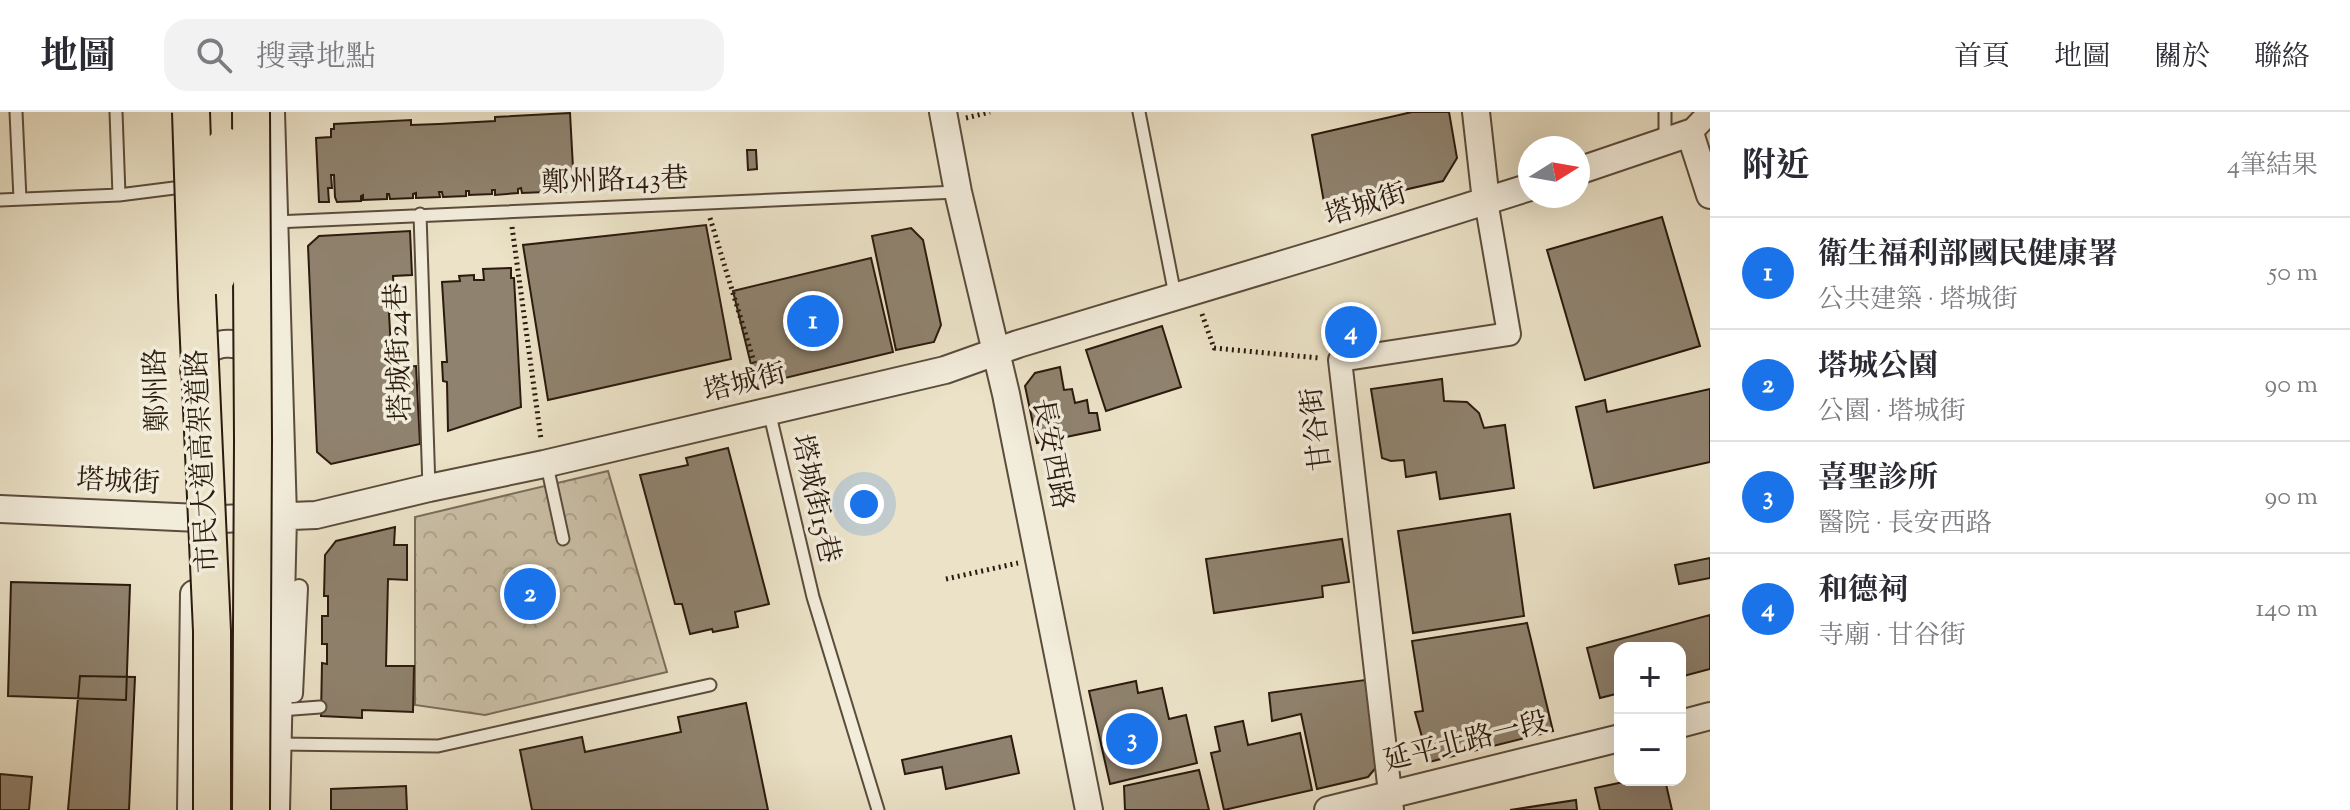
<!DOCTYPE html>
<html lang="zh-TW">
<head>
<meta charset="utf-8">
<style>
	body { margin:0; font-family:"Sorts Mill Goudy","Noto Serif TC",serif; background:#f2f2f3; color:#2b2b33 }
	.controls { position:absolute; right:24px; bottom:24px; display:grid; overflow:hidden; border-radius:16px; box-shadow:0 8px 32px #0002 }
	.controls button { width:72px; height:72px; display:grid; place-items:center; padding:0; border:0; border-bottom:2px solid #e1e1e2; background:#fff; color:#2b2b33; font:40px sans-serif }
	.compass { position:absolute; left:1518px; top:24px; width:72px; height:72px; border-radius:50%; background:#fff; box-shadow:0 8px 32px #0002; rotate:79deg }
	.you { position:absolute; left:864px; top:392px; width:28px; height:28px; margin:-20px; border:6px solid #fff; border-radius:50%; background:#1a73e8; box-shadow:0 0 0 12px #1a73e833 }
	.badge { display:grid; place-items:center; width:52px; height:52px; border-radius:50%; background:#1a73e8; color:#fff; font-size:26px; font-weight:700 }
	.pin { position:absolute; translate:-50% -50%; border:4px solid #fff; box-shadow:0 2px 8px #0006 }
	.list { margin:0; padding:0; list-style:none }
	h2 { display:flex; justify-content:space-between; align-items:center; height:104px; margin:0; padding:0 32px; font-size:34px }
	h2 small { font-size:26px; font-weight:400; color:#7c7c81 }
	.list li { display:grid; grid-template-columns:52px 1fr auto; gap:24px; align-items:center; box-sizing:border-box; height:112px; padding:0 32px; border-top:2px solid #e1e1e2 }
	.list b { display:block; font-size:30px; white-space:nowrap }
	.list p { margin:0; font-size:26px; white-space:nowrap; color:#7c7c81 }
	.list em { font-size:26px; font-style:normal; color:#7c7c81 }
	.icon { flex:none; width:44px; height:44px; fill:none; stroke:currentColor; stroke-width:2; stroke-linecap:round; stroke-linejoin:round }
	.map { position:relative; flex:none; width:1710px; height:698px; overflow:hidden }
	header { display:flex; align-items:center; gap:48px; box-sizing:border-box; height:112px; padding:0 40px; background:#fff; border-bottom:2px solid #e1e1e2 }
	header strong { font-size:38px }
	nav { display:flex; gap:44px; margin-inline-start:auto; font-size:28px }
	.search { width:560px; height:72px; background:#f2f2f3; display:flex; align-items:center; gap:20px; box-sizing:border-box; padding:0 28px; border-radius:24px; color:#7c7c81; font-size:30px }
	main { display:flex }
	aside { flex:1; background:#fff }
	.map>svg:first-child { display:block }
	.park { fill:url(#park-crowns); stroke:#7a6d5b; stroke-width:2 }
	.building { fill:#8f826e; stroke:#2b1a0e; stroke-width:2 }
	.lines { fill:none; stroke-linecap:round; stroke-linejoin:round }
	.service-casing { stroke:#5b4c3c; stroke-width:15 }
	.pedestrian-casing { stroke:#5b4c3c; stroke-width:20 }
	.minor-casing { stroke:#5b4c3c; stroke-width:26 }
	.tertiary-casing { stroke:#5b4c3c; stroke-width:30 }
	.trunk-casing { stroke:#2b1a0e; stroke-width:40 }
	.path { stroke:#2b1a0e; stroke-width:5; stroke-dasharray:2 4; stroke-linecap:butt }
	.service { stroke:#f2ecdb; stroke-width:11 }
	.pedestrian { stroke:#f2ecdb; stroke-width:16 }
	.minor { stroke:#f2ecdb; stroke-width:22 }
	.tertiary { stroke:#f2ecdb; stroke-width:26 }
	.trunk { stroke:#ebe2c7; stroke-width:36 }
	.trunk-bridge-casing { stroke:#2b1a0e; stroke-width:40; stroke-linecap:butt }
	.trunk-bridge { stroke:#ebe2c7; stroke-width:36 }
	.labels { text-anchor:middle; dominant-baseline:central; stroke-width:7; stroke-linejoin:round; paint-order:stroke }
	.street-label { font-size:28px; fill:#2b1a0e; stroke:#f2ecdb }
</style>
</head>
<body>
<header>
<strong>地圖</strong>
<div class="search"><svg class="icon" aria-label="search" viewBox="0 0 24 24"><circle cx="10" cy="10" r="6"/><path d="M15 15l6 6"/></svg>搜尋地點</div>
<nav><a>首頁</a><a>地圖</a><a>關於</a><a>聯絡</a></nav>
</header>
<main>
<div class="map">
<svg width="1710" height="698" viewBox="0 0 1710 698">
	<defs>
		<pattern id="park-crowns" width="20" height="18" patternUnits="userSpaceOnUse" patternTransform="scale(2)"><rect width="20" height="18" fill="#cac0a8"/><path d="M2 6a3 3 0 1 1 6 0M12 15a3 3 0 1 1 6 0" fill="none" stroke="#aea48f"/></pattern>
	</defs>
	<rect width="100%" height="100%" fill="#ebe2c7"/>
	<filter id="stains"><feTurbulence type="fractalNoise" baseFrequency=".0025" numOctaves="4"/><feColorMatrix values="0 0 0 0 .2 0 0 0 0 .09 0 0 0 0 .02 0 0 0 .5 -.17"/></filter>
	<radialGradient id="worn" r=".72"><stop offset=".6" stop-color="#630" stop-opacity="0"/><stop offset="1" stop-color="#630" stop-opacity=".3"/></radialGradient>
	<path class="park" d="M608,359l59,201 -182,43 -70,-10v-188z"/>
	<path class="building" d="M1412,0h37l8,46 -14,23 -118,27 -13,-73z
		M570,1l4,73h-2v5l-24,1 -1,-5h-2v5l-23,1 -1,-5 -3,1v4l-23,2v-5h-3v4l-23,1v-4h-3v5l-23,1 -1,-5h-3l1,5 -24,1v-5l-3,1v4l-23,1 -1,-5h-2v5l-24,1v-5l-2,1v5l-24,1 -2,-5 -1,-22h-3l1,13h-4l1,14h-10l-3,-64 15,-1v-8h3v-5l77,-4v5l28,-1 56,-3v-4z
		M747,38h9l1,19 -9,1z
		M588,65h11l1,8h-12z
		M1662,105l38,129 -115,34 -38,-130z
		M706,113l25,134 -183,41 -25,-155z
		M911,116l12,12 18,85 -7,17 -38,8 -24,-114z
		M410,119l2,44 -19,1 2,37h-6l3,55 24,-2 4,78 -89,20 -14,-12 -9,-206 11,-10z
		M871,146l22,94 -137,33 -23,-94z
		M511,156v10h3l7,129 -73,24 -1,-49 -4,-1 -1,-19h5l-5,-80 18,-1 -1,-5 15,-1v5h10l-1,-11z
		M1364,201l5,34 -30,4 -5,-34z
		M1162,214l19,61 -75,24 -20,-61z
		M1060,255l4,23 8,-1 3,14 12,-3 2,13h8l3,17 -63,13 -12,-57 10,-13z
		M1442,267l2,22 23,1 12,11 5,15 21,-3 9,63 -74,11 -4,-27 -30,5 -2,-17 -13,1 -9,-3 -11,-69z
		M1710,277v73l-116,26 -18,-81 29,-7 2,12z
		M728,336l41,156 -34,8 3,15 -25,5 -1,-3 -22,5 -8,-30h-7l-35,-129 48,-10 -2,-7z
		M1510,402l14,102 -111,17 -15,-102z
		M395,415l-1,18h13v35l-19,-1 -2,87h28l-1,46 -51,-2v8l-41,-2 1,-53 5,1v-20h-5v-28h6v-20h-4l1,-41 11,-14z
		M1342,427l7,43 -27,4 1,11 -109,16 -8,-54z
		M1710,446v20l-31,6 -4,-19z
		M11,470l119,3 -4,115 -118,-4z
		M1710,503v54l-30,8v-29h-60v45l-20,5 -13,-50z
		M1527,511l26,108 -124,31 -14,-50 8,-1 -11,-70z
		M80,564l55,1 -6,133h-61z
		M1365,568l14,84 -11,13 -51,12 -16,-75 -29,7 -3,-28z
		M1136,569l2,12 24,-5 7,31 17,-4 11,48 -87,21 -21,-93z
		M746,591l22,107h-236l-12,-60 62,-13 3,15 96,-20 -3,-15z
		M1243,609l5,24 52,-12 12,57 -88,20 -13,-57 9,-2 -5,-24z
		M1011,624l8,37 -73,16 -4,-22 -37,7 -3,-14z
		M1199,658l10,40h-84l-1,-24z
		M0,662l32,3 -3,33h-29z
		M1633,668h32l7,30h-72l-5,-22z
		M406,674l1,24h-76v-21z
		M1576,688l1,10h-67z"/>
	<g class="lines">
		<defs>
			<path id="service" d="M16,0l4,87
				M116,0l3,83
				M1139,0l36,183
				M1665,29v-29
				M0,88l119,-5 63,-8
				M420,102l9,274
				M275,110l682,-30
				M769,299l44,186 65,213
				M545,353l3,5 15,69
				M280,598l40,-3
				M279,632l159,2 272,-61"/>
			<path id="pedestrian" d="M270,581l24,1 5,-106"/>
			<path id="minor" d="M1690,21l20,-21
				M1392,698l-52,-450 169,-26 -23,-133"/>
			<path id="tertiary" d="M271,0l12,404 -7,294
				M943,0l15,80 48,202 83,416
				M1476,0l10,89
				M1578,59l112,-38 20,62
				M194,259c12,-35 46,-33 70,-13
				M0,397l221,10 95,-4 113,-27 115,-24 401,-94 73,-26 312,-94 200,-63
				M1680,612l30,-8
				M191,698l3,-216
				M1328,698l292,-72"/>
			<path id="trunk" d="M224,0l1,34"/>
		</defs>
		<use href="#service" class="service-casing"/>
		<use href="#pedestrian" class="pedestrian-casing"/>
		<use href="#minor" class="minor-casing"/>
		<use href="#tertiary" class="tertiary-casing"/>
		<use href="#trunk" class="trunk-casing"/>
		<path class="path" d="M966,6l24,-6
			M710,106l52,170
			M512,115l29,212
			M1202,202l12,34 105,10
			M946,467l72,-16"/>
		<use href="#service" class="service"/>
		<use href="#pedestrian" class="pedestrian"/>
		<use href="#minor" class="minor"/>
		<use href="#tertiary" class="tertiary"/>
		<use href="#trunk" class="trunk"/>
		<defs>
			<path id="trunk-bridge" d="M191,0l6,185 15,334v179
				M251,0l2,328 -2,370
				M217,164l8,-130"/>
		</defs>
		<use href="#trunk-bridge" class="trunk-bridge-casing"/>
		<use href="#trunk-bridge" class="trunk-bridge"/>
	</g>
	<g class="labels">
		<g class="street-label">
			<text transform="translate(615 70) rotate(-2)">鄭州路143巷</text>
			<text transform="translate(1366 94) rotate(-17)">塔城街</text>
			<text transform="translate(400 240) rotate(-92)">塔城街24巷</text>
			<text transform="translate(745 272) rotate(-14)">塔城街</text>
			<text transform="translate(158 278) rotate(-92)">鄭州路</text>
			<text transform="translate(1318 317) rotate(-97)">甘谷街</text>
			<text transform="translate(1051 342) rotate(79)">長安西路</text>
			<text transform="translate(204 349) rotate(-93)">市民大道高架道路</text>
			<text transform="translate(118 371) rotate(3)">塔城街</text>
			<text transform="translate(814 387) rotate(77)">塔城街15巷</text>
			<text transform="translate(1466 631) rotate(-14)">延平北路一段</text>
		</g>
	</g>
	<rect width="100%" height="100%" filter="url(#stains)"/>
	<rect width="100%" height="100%" fill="url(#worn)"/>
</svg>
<div class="controls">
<button>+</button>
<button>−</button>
</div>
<svg class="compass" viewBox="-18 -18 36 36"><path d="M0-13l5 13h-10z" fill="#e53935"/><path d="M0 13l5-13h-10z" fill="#7c7c81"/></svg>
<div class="you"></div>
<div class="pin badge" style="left:813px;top:209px">1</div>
<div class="pin badge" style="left:530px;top:482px">2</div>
<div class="pin badge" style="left:1132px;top:627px">3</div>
<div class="pin badge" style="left:1351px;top:220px">4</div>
</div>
<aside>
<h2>附近<small>4筆結果</small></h2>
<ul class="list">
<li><span class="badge">1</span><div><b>衛生福利部國民健康署</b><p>公共建築 · 塔城街</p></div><em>50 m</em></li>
<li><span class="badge">2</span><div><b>塔城公園</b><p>公園 · 塔城街</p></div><em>90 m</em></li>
<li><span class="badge">3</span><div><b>喜聖診所</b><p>醫院 · 長安西路</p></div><em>90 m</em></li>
<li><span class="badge">4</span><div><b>和德祠</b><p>寺廟 · 甘谷街</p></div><em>140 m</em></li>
</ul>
</aside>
</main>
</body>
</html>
